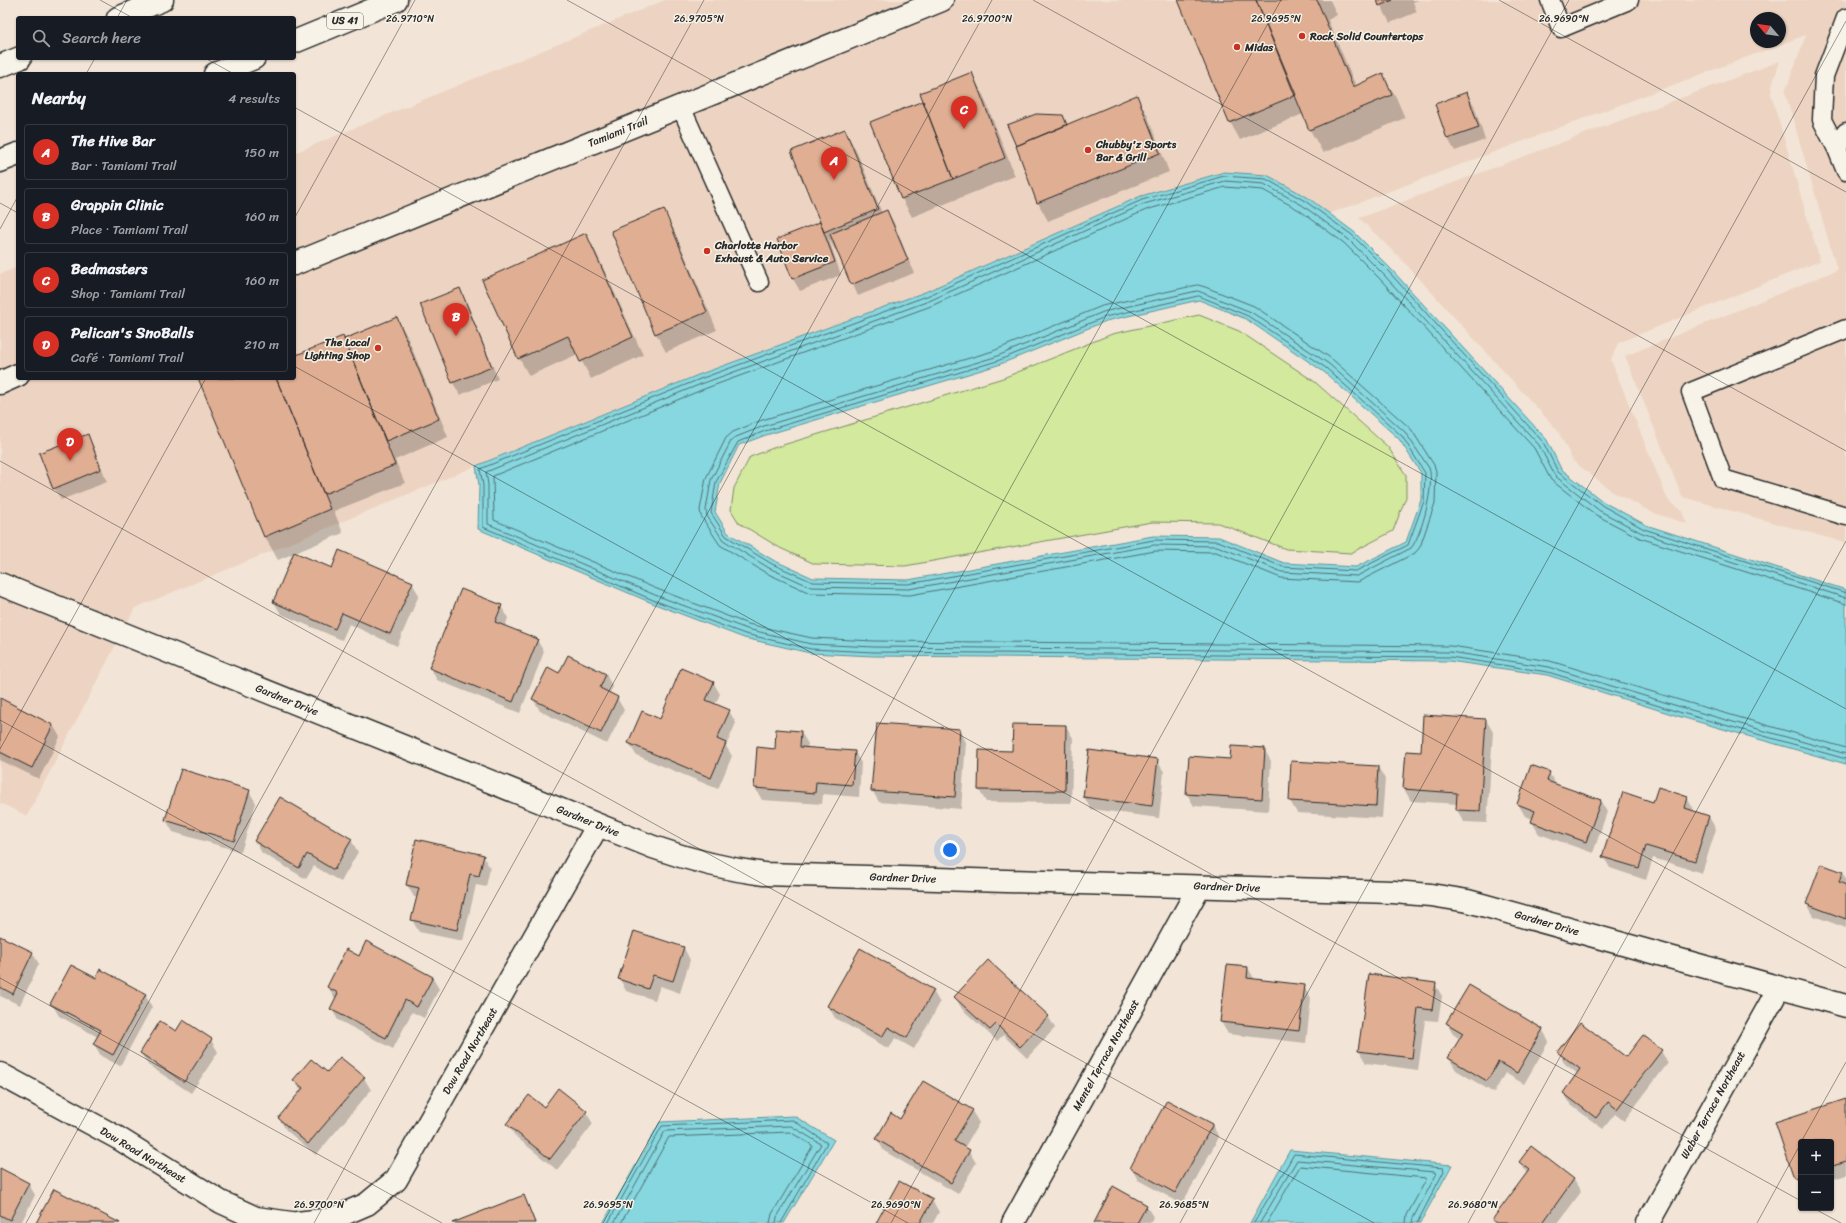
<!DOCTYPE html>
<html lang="en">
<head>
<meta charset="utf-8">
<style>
	body { margin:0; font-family:Sriracha,sans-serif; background:#20242c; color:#f1f3f6 }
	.controls { position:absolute; right:12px; bottom:12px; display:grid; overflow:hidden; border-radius:4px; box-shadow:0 1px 3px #0004 }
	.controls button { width:36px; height:36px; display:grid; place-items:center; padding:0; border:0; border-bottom:1px solid #363941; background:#171b24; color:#f1f3f6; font:20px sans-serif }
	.compass { position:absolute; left:1750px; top:12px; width:36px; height:36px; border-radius:50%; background:#171b24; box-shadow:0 1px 3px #0004; rotate:299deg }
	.you { position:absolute; left:950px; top:850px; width:14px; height:14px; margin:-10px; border:3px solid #fff; border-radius:50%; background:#1a73e8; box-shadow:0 0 0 6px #1a73e833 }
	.badge { display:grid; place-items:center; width:26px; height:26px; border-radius:50%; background:#d93025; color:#fff; font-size:13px; font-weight:700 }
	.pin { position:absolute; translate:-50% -33px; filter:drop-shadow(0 1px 2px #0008) }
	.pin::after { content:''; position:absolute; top:21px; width:14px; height:12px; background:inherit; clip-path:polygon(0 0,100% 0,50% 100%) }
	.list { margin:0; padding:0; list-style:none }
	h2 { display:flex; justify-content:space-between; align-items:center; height:52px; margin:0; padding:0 16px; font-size:17px }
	h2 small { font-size:13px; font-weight:400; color:#9ea1a6 }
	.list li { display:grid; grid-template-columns:26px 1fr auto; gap:12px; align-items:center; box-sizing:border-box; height:56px; margin:0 8px 8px; padding:0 8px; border:1px solid #363941; border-radius:4px }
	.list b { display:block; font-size:15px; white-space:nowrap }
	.list p { margin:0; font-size:13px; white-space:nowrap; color:#9ea1a6 }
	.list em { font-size:13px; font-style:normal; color:#9ea1a6 }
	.icon { flex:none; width:22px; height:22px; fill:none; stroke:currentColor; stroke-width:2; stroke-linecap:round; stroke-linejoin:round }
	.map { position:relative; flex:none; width:1846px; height:1223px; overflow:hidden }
	.search { position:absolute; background:#171b24; box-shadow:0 1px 3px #0004; left:16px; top:16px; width:280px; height:44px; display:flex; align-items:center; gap:10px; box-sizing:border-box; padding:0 14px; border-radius:4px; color:#9ea1a6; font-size:15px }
	.panel { position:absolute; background:#171b24; box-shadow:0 1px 3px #0004; left:16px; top:72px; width:280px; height:308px; border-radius:4px }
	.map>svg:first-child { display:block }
	.built { fill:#edd4c2; fill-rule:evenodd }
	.green { fill:#d2e99e; stroke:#7e8a64 }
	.water { fill:#86d7df; stroke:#629297; fill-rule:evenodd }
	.shadow { fill:#0003 }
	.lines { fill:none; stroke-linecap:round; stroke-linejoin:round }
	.shore { stroke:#4f7073; stroke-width:1 }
	.building { fill:#e0ae92; stroke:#2b2b2b }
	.service-casing { stroke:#2b2b2b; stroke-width:21 }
	.minor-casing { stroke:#2b2b2b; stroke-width:25 }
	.primary-casing { stroke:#2b2b2b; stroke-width:25 }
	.service { stroke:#f7f3e8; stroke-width:18 }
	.minor { stroke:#f7f3e8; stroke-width:22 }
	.primary { stroke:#f7f3e8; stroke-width:22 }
	.ticks { fill:none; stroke:#2b2b2b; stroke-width:1; stroke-opacity:0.45 }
	.poi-dot { fill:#c8321e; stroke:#f7f3e8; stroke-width:1.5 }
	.labels { text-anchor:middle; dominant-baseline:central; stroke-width:3; stroke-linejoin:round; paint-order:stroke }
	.shield { fill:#f7f3e8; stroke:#686764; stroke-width:1 }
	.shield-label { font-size:10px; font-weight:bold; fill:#2b2b2b }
	.poi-label { font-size:11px; font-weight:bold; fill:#2b2b2b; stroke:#f7f3e8; text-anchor:start }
	.street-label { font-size:11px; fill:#2b2b2b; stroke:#f7f3e8 }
	.ticks-label { font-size:10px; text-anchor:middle; fill:#2b2b2b; stroke:#f7f3e8; stroke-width:3; stroke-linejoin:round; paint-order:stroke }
</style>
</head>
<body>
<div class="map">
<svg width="1846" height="1223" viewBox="0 0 1846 1223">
	<rect width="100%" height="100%" fill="#f2e5d7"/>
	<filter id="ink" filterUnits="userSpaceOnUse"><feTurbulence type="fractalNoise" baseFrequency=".025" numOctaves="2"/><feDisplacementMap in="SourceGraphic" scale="8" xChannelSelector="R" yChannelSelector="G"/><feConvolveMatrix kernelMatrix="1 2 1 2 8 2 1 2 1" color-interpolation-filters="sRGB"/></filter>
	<g filter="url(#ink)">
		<path class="built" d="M665,0h1181v543l-164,-46 -57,-141 212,-86 -52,-178 21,-57 -477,179 -22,-17 -84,-25 -82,24 -216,96 -227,83 -222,91 -341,142 -108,208 -27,-13v-529l18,-7v111h276v-225zM1756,18h24v24h-24z
			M1780,61l-8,25 -1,8 49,167 -202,82 -7,17 57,140 14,11 5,13 -36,-12 -38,-20 -40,-31 -15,-30 -156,-171 -43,-42z"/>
		<path class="green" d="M1199,315l40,16 76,51 73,65 18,28v22l-13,34 -42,22 -65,-4 -68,-26 -66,-1 -247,44 -90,-2 -35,-16 -41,-25 -8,-13 3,-22 16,-31 23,-9 230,-70 109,-44z"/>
		<path class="water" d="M1224,172l43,3 40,22 47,35 37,37 156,171 14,29 44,34 41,22 200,65v174l-165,-47 -134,-42 -98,-14 -576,-5 -63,-3 -66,-15 -92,-35 -174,-74 1,-44 -3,-19 222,-91 227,-83 216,-96zM1199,300l47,19 78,53 75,67 22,34v27l-15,42 -50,25 -72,-4 -65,-26 -66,-1 -245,44 -95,-2 -40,-18 -45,-27 -13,-21 5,-29 19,-38 27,-10 232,-70 108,-44z
			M794,1116l40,24 -50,83h-181l57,-101z
			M1290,1150l162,15 -32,58h-170z"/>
		<path class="shadow" d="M1179,0h151l7,15 -9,5 28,66 26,-12 14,23 9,21 -82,35 -13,-23 -7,-16 -63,26 -10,-18z
			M1378,0h41l-6,2 4,10 -27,11z
			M971,74l11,18 33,84 -103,41 -10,-18 -31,-77 53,-21z
			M1467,94l7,11 11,35 -30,11 -7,-12z
			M1136,96l11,18 22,58 -121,49 -10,-18 -21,-58 46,-29 4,10z
			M844,130l11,18 27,65 5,-2 7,12 20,50 -56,23 -21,-47 -2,1 -7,-13 13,38 -41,16 -7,-12 -15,-40 46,-11z
			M663,210l10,18 44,102 -51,22 -10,-18 -43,-102z
			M586,234l10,18 47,103 -52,24 -13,-25 -49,22 -10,-18z
			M460,289l6,12 32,78 -38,16 -7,-12 -31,-78z
			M397,318l10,18 41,101 -53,23 10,23 -71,28 9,22 -65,27 -13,-23 -66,-159h95v-21l51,-17z
			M87,435l7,12 13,35 -46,18 -7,-12z
			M332,569l80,14 7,12 -22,51 -48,-22 -7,16 -61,-26 -7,-12z
			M501,606l7,12 -3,9 32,13 7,12 -24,61 -83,-33 -7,-12z
			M568,657l38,18 7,12 -4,7 8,4 7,12 -17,34 -67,-33 -7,-12 27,-25z
			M713,682l7,12 -5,11 14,6 7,12 -10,23 6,10 -14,33 -82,-34 -7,-12z
			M0,699l53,26 7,12 -21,42 -39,-19z
			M1486,720l7,12 -6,91 -23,-1 -7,-12 1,-6 -47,-3 -7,-12 3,-37 15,1z
			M1066,726l7,12 -2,65 -85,-1 -7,-12z
			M959,730l7,12 -5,67 -82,-7 -7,-12z
			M801,732l7,12 -1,4 47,3 7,12 -2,34 -36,-3 -1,10 -60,-4 -7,-12 3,-40 18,2z
			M1264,749l7,12 -3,50 -74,-5 -7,-12 3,-37 41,3z
			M1157,760l7,12 -5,46 -68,-9 -7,-12z
			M1292,762l86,5 7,12 -3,39 -85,-5 -7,-12z
			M1549,773l7,12 44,15 7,12 -14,41 -54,-19 -7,-12 1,-3 -8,-3 -7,-12z
			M249,791l7,12 -15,49 -68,-20 -7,-12z
			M1687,798l7,12v2l15,5 7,12 -14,44 -49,-15 -7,22 -36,-12 -7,-12 51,-53z
			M280,799l71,41 7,12 -17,30 -27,-16 -8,13 -44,-26 -7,-12z
			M483,856l7,12 -4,19 -10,-2 -13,56 -44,-9 -7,-12 6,-23h-4l-7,-12z
			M1843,873l3,6v49l-32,-12 -7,-12z
			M0,937l32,15 7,12 -19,41 -20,-9z
			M684,948l6,12 -10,33 -20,-7 -5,14 -29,-9 -6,-12z
			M359,958l73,19 7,12 -15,29 -12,-6 -19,37 -55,-29 -7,-12 5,-8 -8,-13z
			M1248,968l7,12 49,6 7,12 -5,45 -78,-9 -7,-12z
			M96,979l49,16 7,12 -32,59 -19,-10 -7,-12 4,-7 -39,-21 -7,-12z
			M1435,984l7,12 -4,25 -13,-1 -7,50 -52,-7 -7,-12z
			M933,991l7,12 -26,46 -19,-11 -6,11 -54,-31 -7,-12z
			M955,997l93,19 7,12 -28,30 -24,-23 -6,6 -35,-32z
			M1447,1023l95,6 7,12 -25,43 -19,-11 -11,20 -38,-23 -7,-12 11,-19 -6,-4z
			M211,1040l7,12 -27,41 -43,-28 -7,-12z
			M1661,1051l7,12 -44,58 -9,-7 -12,15 -32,-24 -7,-12 14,-19 -13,-10 -6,-12 67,6z
			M327,1073l37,5 7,12 -55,65 -30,-25 -7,-12 22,-27 -7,-11z
			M558,1090l28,22 7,12 -36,46 -42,-34 -7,-12 36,-16z
			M1846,1100v75l-15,5v-38h-30v47l-6,-12 -18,-54z
			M972,1111l7,12 -15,25 5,3 7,12 -18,31 -74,-43 -7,-12 24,-19z
			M1212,1125l7,12 -37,67 -44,-24 -7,-12z
			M1531,1148l43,32 7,12 -23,31h-63l-2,-3 34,-46 -7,-12z
			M0,1169l28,14 7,12 -14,28h-21z
			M523,1196l13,27h-82z
			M932,1200l7,12 -6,11h-55z
			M1146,1205l7,12 -3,6h-55z"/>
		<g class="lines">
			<path class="shore" d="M1198,285l7,2 49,19 78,53 79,70 23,36 2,6 -1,32 -15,44 -5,6 -57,29 -77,-4 -65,-26 -61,-1 -245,44 -100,-2 -44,-20 -46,-28 -19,-29 -1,-6 6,-32 20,-40 7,-6 29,-12 231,-69 109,-45z
				M1198,291l53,21 78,52 76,68 24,36c6,16 -7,67 -18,80l-54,28 -75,-4 -65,-26 -63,-1 -245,44 -98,-2 -42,-19 -46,-28 -16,-24 -1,-6 5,-30 20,-39 5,-4 28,-11 231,-69 108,-45z
				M1199,296l49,20 78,52 76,68 23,37 -1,28 -16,44 -52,26 -73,-4 -65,-26 -64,-1 -246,44 -95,-2 -41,-18 -46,-28 -15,-23 5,-31 22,-40 27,-11 232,-70 108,-44z
				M1846,593l-202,-64 -41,-23 -45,-34 -15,-30 -155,-171 -36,-36 -47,-34 -39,-22 -42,-3 -82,24 -215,96 -227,83 -220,90 3,16v42l170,73 92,34 66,15 63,3 576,5 98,15 134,41 164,46
				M1846,598l-204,-65 -42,-22 -45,-35 -16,-31 -155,-170 -36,-36 -46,-34 -38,-21 -39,-3 -81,23 -215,97 -228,83 -215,88 2,13v39l167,71 92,34 64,15 63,3 576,5 99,15 135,41 162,46
				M1846,604l-206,-66 -44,-23 -45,-35 -17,-32 -154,-169 -36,-36 -45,-33 -36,-20 -38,-3 -79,23 -215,96 -227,83 -211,87 1,44 163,69 91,35 64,14 62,3 577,5 99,15 136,41 160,46
				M608,1223l54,-97 131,-6 34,23 -46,80
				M614,1223l51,-92 126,-5 30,18 -44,73 -1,6
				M621,1223l48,-86 121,-5 22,13v2l-40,67 -2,9
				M1254,1223l40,-69 149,14 1,3 -27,52
				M1260,1223l37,-63 138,12 1,3 -23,43 -1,5
				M1267,1223l33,-57 126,12v2l-19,35 -1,8"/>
		</g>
		<path class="building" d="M1178,0h78l40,95 -67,28z
			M1256,0h61l36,87 30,-14 9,22 -83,35z
			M1377,0h16l-14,6z
			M972,72l33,86 -52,21 -33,-86z
			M1467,92l12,36 -32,11 -12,-35z
			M1137,95l23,58 -123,50 -21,-57z
			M923,101l30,78 -52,20 -31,-77z
			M1036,114l27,1 4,10 -51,21 -9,-21z
			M845,129l33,80 -54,23 -33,-81z
			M664,209l43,103 -52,22 -44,-103z
			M887,210l21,50 -57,25 -21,-51z
			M820,222l15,40 -43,17 -15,-40z
			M586,233l47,104 -53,25 -12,-26 -50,23 -36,-79z
			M460,288l32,79 -40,16 -32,-79z
			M397,317l42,102 -53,22 -42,-102z
			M343,336l52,129 -71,29 -48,-116h18v-22z
			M198,378h78l54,131 -66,28z
			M88,434l13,35 -48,20 -14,-36z
			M339,550l74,32 -23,52 -48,-21 -7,16 -62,-27 21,-50 38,16z
			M461,589l41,16 -7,17 43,17 -25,63 -84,-34z
			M568,655l38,19 -6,14 18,9 -17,36 -69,-34 16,-32 11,6z
			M681,668l33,14 -8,18 24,10 -13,29 9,4 -15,35 -83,-35 14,-32 18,8z
			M0,698l53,27 -21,43 -32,-16z
			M1423,715l63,4 -6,92 -24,-1 1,-17 -54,-4 3,-38 15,1z
			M877,723l83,6 -5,68 -84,-6z
			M1013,724l53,1 -1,66 -87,-1 1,-40 33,1z
			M776,729l25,2 -1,16 55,4 -3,34 -36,-3 -1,11 -61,-5 3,-41 18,2z
			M1231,746l34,2 -3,51 -76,-5 3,-38 41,3z
			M1089,750l69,9 -6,47 -69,-9z
			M1291,761l87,5 -2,40 -87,-5z
			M1531,765l19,7 -3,9 54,19 -15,42 -55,-20 4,-11 -18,-7z
			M181,769l69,21 -16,51 -69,-21z
			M1658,787l30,10 -3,11 24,8 -14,45 -49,-15 -7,22 -37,-11 21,-65 30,10z
			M280,797l72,42 -18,31 -27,-16 -8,14 -45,-27z
			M416,839l68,16 -5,21 -9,-2 -13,56 -46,-10 8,-32 -13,-3z
			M1821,864l22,8 -4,10 7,3v34l-40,-15z
			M634,931l50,16 -11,34 -20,-6 -5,14 -30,-10z
			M0,936l33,16 -20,42 -13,-7z
			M366,941l67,36 -16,30 -12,-7 -19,38 -56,-29 8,-16 -11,-6 19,-38 13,7z
			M860,948l74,42 -27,48 -19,-11 -6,10 -55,-31z
			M988,960l61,56 -29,31 -24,-23 -6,6 -36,-33z
			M71,965l25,13 4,-9 46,25 -33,61 -20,-11 8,-14 -51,-26z
			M1227,965l21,2 -1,11 58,7 -6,46 -79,-9z
			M1369,974l67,9 -4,27 -14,-2 -6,50 -54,-7z
			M1469,985l74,44 -26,44 -19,-11 -11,19 -39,-23 15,-25 -17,-10z
			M183,1020l29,19 -28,43 -44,-29 20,-32 16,10z
			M1580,1022l46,35 17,-22 19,15 -45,59 -9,-7 -12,16 -33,-25 17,-24 -23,-17z
			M340,1057l25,20 -57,67 -30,-26 25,-30 -10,-8 18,-21 16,13z
			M923,1081l50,29 -19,31 16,9 -19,33 -75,-44 15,-26 9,6z
			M558,1088l29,23 -37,48 -44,-35 23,-29 15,12z
			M1846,1099v62l-15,5v-24h-30v34l-7,2 -19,-56z
			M1167,1100l46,24 -38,69 -45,-25z
			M1531,1146l43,33 -30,42 2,2h-50l-4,-3 37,-50 -10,-8z
			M0,1168l29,15 -19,37 -10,-5z
			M899,1181l34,18 -13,24h-44z
			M1113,1186l34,19 -10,18h-43z
			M54,1189l66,34h-84z
			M524,1195l11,28h-83z"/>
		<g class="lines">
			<defs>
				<path id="service" d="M1550,0l11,28 68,-28
					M1846,18l-22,58 -2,44 15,29 9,22
					M681,107l78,175
					M1837,149l9,-17
					M1846,329l-155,63 32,87 123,37"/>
				<path id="minor" d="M294,264l648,-264
					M0,383l18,-8
					M0,584l653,263c37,13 72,22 111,27l629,18 38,3 37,6 378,105
					M0,1074l118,64 103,64 35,16 35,5
					M297,1223l35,-4 35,-15 29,-24 202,-355
					M1013,1223l186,-336
					M1648,1223l131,-235"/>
				<path id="primary" d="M118,18l44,-18
					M294,42l102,-42
					M0,66l20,-8
					M215,74l39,-16
					M0,161l18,-7"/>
			</defs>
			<use href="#service" class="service-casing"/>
			<use href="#minor" class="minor-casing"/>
			<use href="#primary" class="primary-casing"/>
			<use href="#service" class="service"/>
			<use href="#minor" class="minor"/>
			<use href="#primary" class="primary"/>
		</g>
	</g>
	<path class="ticks" d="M100,0l33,18M567,0l1279,709M1033,0l813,451M1499,0l347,192M117,18l10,-18M205,58l29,16M86,74l9,-16M294,107l1552,861M0,203l18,10M294,219l121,-219M0,229l18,-33M294,366l1507,835M0,461l1374,762M0,720l908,503M0,749l206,-371M0,978l442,245M1801,1142l45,-80M1813,1208l28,15M26,1223l678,-1223M314,1223l678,-1223M603,1223l678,-1223M891,1223l678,-1223M1180,1223l666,-1202M1468,1223l378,-682M1757,1223l44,-80"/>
	<g class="poi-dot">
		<circle cx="1302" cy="36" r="4"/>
		<circle cx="1237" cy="47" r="4"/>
		<circle cx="1088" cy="150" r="4"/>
		<circle cx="707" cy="251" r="4"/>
		<circle cx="378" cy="348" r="4"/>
	</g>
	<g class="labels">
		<rect class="shield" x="327" y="13" width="36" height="16" rx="3"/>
		<g class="shield-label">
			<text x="345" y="21">US 41</text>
		</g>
		<g class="poi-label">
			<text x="1310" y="36">Rock Solid Countertops</text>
			<text x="1245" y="47">Midas</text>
			<text x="1096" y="144">Chubby'z Sports<tspan x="1096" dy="13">Bar &amp; Grill</tspan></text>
			<text x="715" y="245">Charlotte Harbor<tspan x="715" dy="13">Exhaust &amp; Auto Service</tspan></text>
			<text x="370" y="342" text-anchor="end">The Local<tspan x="370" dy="13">Lighting Shop</tspan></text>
		</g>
		<g class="street-label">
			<text transform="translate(618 132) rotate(-22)">Tamiami Trail</text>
			<text transform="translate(287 700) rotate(22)">Gardner Drive</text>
			<text transform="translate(588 821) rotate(22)">Gardner Drive</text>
			<text transform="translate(903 878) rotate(2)">Gardner Drive</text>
			<text transform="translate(1227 887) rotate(2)">Gardner Drive</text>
			<text transform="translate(1547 923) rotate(16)">Gardner Drive</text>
			<text transform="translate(470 1051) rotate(-60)">Dow Road Northeast</text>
			<text transform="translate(1106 1055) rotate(-61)">Mentel Terrace Northeast</text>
			<text transform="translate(1713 1105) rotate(-61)">Weber Terrace Northeast</text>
			<text transform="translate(143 1155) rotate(31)">Dow Road Northeast</text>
		</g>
	</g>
	<g class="ticks-label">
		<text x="410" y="22">26.9710°N</text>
		<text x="699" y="22">26.9705°N</text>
		<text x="987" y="22">26.9700°N</text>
		<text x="1276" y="22">26.9695°N</text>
		<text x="1564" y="22">26.9690°N</text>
		<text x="319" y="1208">26.9700°N</text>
		<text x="608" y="1208">26.9695°N</text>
		<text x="896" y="1208">26.9690°N</text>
		<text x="1184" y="1208">26.9685°N</text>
		<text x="1473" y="1208">26.9680°N</text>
	</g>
</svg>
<div class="controls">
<button>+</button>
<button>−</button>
</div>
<svg class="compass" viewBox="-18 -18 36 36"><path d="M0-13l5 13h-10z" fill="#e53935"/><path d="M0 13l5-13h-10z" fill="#9ea1a6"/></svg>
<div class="you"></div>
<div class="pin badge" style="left:834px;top:180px">A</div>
<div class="pin badge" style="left:456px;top:336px">B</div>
<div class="pin badge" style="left:964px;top:129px">C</div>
<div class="pin badge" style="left:70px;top:461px">D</div>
<div class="search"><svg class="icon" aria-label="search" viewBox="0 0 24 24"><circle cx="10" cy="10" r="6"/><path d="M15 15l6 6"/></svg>Search here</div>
<section class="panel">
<h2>Nearby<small>4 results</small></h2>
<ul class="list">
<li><span class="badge">A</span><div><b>The Hive Bar</b><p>Bar · Tamiami Trail</p></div><em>150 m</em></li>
<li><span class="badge">B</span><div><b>Grappin Clinic</b><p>Place · Tamiami Trail</p></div><em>160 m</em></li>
<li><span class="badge">C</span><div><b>Bedmasters</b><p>Shop · Tamiami Trail</p></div><em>160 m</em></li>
<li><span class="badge">D</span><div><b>Pelican's SnoBalls</b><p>Café · Tamiami Trail</p></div><em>210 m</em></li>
</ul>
</section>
</div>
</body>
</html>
